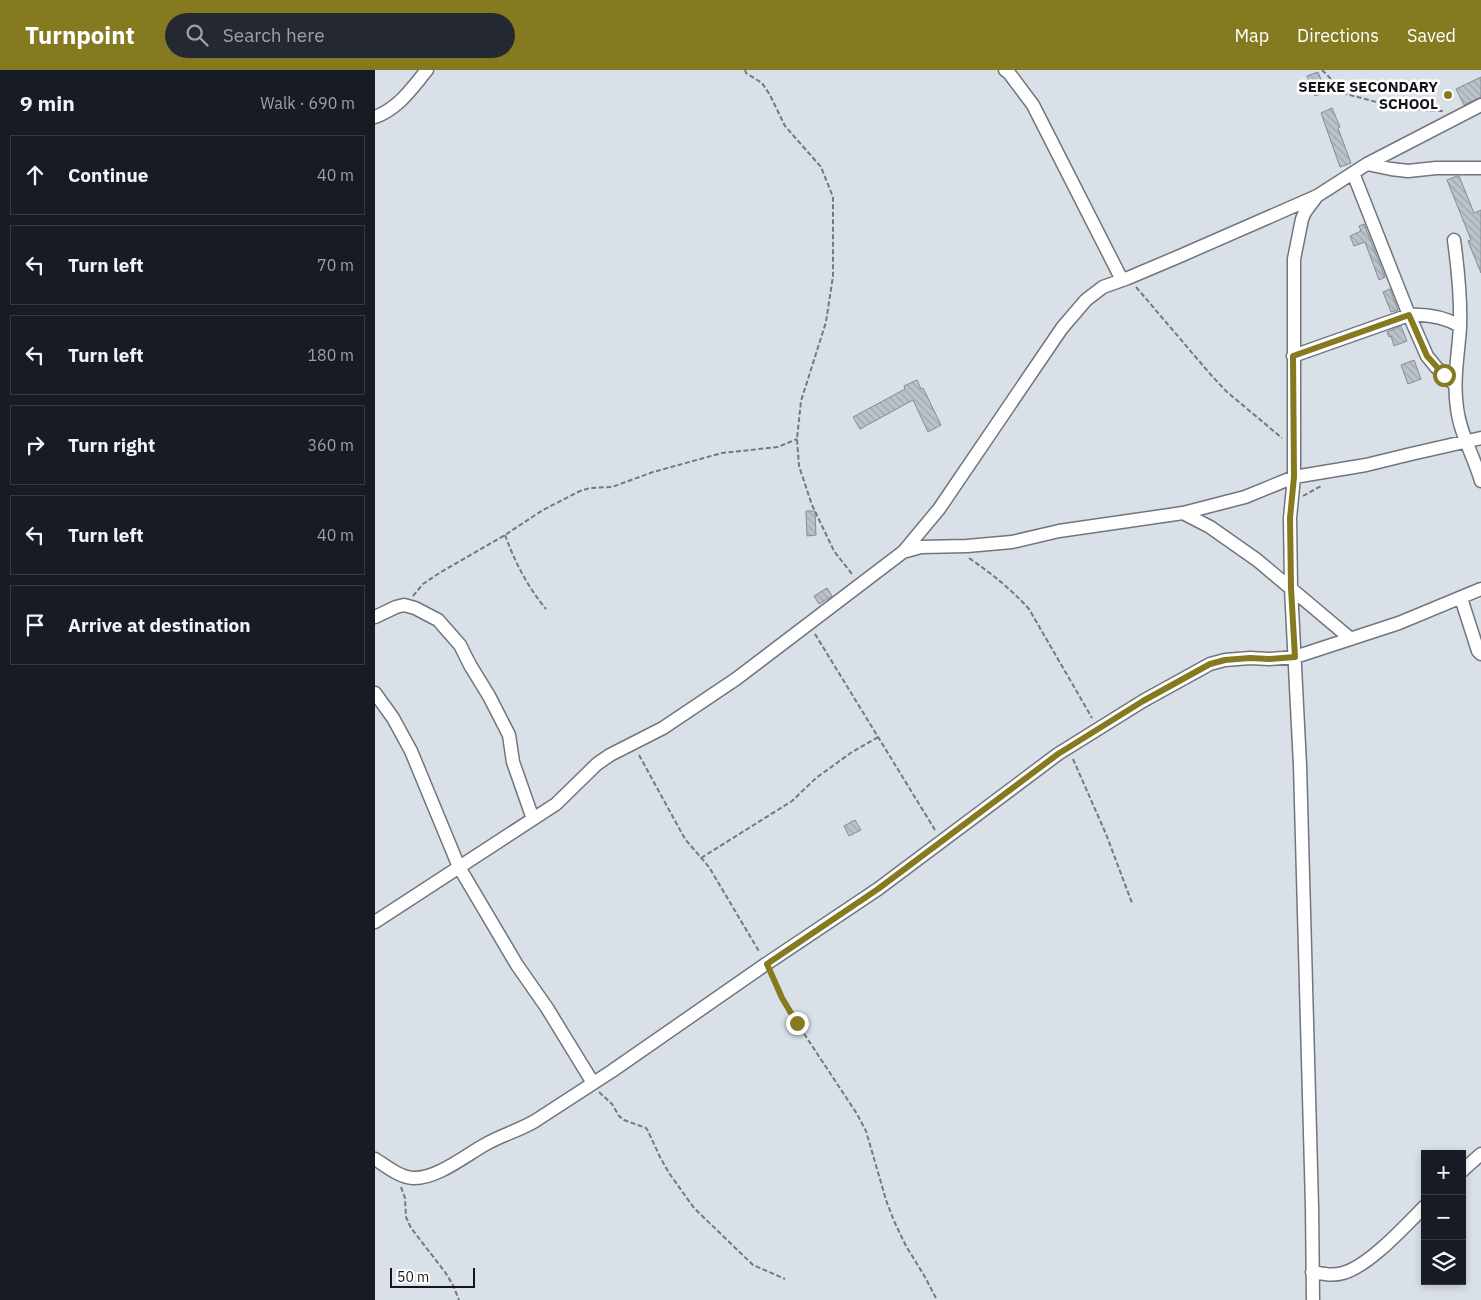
<!DOCTYPE html>
<html lang="en">
<head>
<meta charset="utf-8">
<style>
	body { margin:0; font-family:"IBM Plex Sans",sans-serif; background:#242831; color:#f1f3f6 }
	.controls { position:absolute; right:15px; bottom:15px; display:grid; overflow:hidden; border-radius:0px; box-shadow:0 2px 8px #0003 }
	.controls button { width:45px; height:45px; display:grid; place-items:center; padding:0; border:0; border-bottom:1px solid #363941; background:#171b24; color:#f1f3f6; font:25px sans-serif }
	.scale { position:absolute; left:15px; bottom:12px; width:85px; box-sizing:border-box; padding-left:5px; border:2px solid #141619; border-top:0; font-size:14px; line-height:18px; white-space:nowrap; color:#141619; -webkit-text-stroke:4px #fff; paint-order:stroke }
	.stop { position:absolute; width:15px; height:15px; margin:-11px; border:4px solid #867a20; border-radius:50%; background:#fff }
	.stop.end { background:#867a20; border-color:#fff; box-shadow:0 1px 5px #0008 }
	.list { margin:0; padding:0; list-style:none }
	h2 { display:flex; justify-content:space-between; align-items:center; height:65px; margin:0; padding:0 20px; font-size:21px }
	h2 small { font-size:16px; font-weight:400; color:#9ea1a6 }
	.list li { display:grid; grid-template-columns:32px 1fr auto; gap:15px; align-items:center; box-sizing:border-box; height:80px; margin:0 10px 10px; padding:0 10px; border:1px solid #363941; border-radius:0px }
	.list b { display:block; font-size:19px; white-space:nowrap }
	.list em { font-size:16px; font-style:normal; color:#9ea1a6 }
	.icon { flex:none; width:28px; height:28px; fill:none; stroke:currentColor; stroke-width:2; stroke-linecap:round; stroke-linejoin:round }
	.map { position:relative; flex:none; width:1106px; height:1230px; overflow:hidden }
	header { display:flex; align-items:center; gap:30px; box-sizing:border-box; height:70px; padding:0 25px; background:#867a20; color:#fff }
	header strong { font-size:24px }
	nav { display:flex; gap:28px; margin-inline-start:auto; font-size:18px }
	.search { width:350px; height:45px; background:#242831; display:flex; align-items:center; gap:12px; box-sizing:border-box; padding:0 18px; border-radius:28px; color:#9ea1a6; font-size:19px }
	main { display:flex }
	aside { flex:1; background:#171b24 }
	.map>svg:first-child { display:block }
	.building { fill:url(#building-back-hatch); stroke:#858c93 }
	.lines { fill:none; stroke-linecap:round; stroke-linejoin:round }
	.minor-casing { stroke:#70767d; stroke-width:15 }
	.path { stroke:#75797e; stroke-width:2; stroke-dasharray:5 2.5; stroke-linecap:butt }
	.minor { stroke:#fff; stroke-width:12 }
	.route { stroke:#867a20; stroke-width:6 }
	.poi-dot { fill:#867a20; stroke:#fff; stroke-width:2 }
	.labels { text-anchor:middle; dominant-baseline:central; stroke-width:5; stroke-linejoin:round; paint-order:stroke }
	.poi-label { font-size:15px; font-weight:bold; fill:#141619; stroke:#fff; text-anchor:end }
</style>
</head>
<body>
<header>
<strong>Turnpoint</strong>
<div class="search"><svg class="icon" aria-label="search" viewBox="0 0 24 24"><circle cx="10" cy="10" r="6"/><path d="M15 15l6 6"/></svg>Search here</div>
<nav><a>Map</a><a>Directions</a><a>Saved</a></nav>
</header>
<main>
<aside>
<h2>9 min<small>Walk · 690 m</small></h2>
<ul class="list">
<li><svg class="icon" aria-label="ahead" viewBox="0 0 24 24"><path d="M12 20V5M6 11l6-6 6 6"/></svg><div><b>Continue</b></div><em>40 m</em></li>
<li><svg class="icon" aria-label="left" viewBox="0 0 24 24"><path d="M17 20v-9H6M10 6l-5 5 5 5"/></svg><div><b>Turn left</b></div><em>70 m</em></li>
<li><svg class="icon" aria-label="left" viewBox="0 0 24 24"><path d="M17 20v-9H6M10 6l-5 5 5 5"/></svg><div><b>Turn left</b></div><em>180 m</em></li>
<li><svg class="icon" aria-label="right" viewBox="0 0 24 24"><path d="M7 20v-9h11M14 6l5 5-5 5"/></svg><div><b>Turn right</b></div><em>360 m</em></li>
<li><svg class="icon" aria-label="left" viewBox="0 0 24 24"><path d="M17 20v-9H6M10 6l-5 5 5 5"/></svg><div><b>Turn left</b></div><em>40 m</em></li>
<li><svg class="icon" aria-label="arrive" viewBox="0 0 24 24"><path d="M6 21V4h12l-3 4 3 4H6"/></svg><div><b>Arrive at destination</b></div></li>
</ul>
</aside>
<div class="map">
<svg width="1106" height="1230" viewBox="0 0 1106 1230">
	<defs>
		<pattern id="building-back-hatch" width="6" height="6" patternUnits="userSpaceOnUse" patternTransform="scale(1.25)"><rect width="6" height="6" fill="#bbc2c9"/><path d="M-1 5l2 2M0 0l6 6M5-1l2 2" fill="none" stroke="#a0a6ac"/></pattern>
	</defs>
	<rect width="100%" height="100%" fill="#dae0e8"/>
	<path class="building" d="M943,2l8,20 -11,4 -8,-20z
		M1106,7v20l-17,8 -8,-16z
		M957,38l8,19 -2,1 13,35 -11,4 -19,-54z
		M1082,106h2l15,37 7,-3v63l-13,-32 3,-1 -24,-60z
		M989,154l21,53 -6,3 -14,-38 -11,4 -4,-10 11,-5 -2,-5z
		M1015,219l8,21 -7,2 -8,-20z
		M1026,256l6,15 -13,5 -3,-10 -2,1 -2,-5z
		M1039,290l7,19 -13,5 -7,-19z
		M542,310l4,9 2,-1 18,37 -13,7 -15,-32 -53,29 -7,-12 52,-28 -1,-3z
		M431,441h9l1,24 -9,1z
		M452,518l5,8 -13,8 -5,-8z
		M480,750l6,10 -12,6 -5,-10z"/>
	<g class="lines">
		<defs>
			<path id="minor" d="M630,0l4,3 24,32 89,175
				M0,47c24,-9 36,-28 52,-47
				M992,94l24,5 17,2 28,-3h45
				M978,103l56,142 18,41 9,11 19,18
				M1079,170c4,29 7,59 6,88 -2,27 -7,54 -3,80 3,26 17,48 24,73
				M918,286l116,-41c18,-1 35,2 51,11
				M808,443l27,14 47,33 94,79
				M529,481l35,-42 123,-181 24,-28 17,-13 25,-9 52,-22 137,-60
				M1086,528l17,53 3,3
				M0,547l21,-10 8,-2 11,3 23,12 22,25 10,20 19,31 20,39 4,27 20,57
				M0,623l18,25 18,33 48,116 58,98 30,43 46,75
				M0,852l181,-118 41,-40 13,-9 53,-27 73,-49 167,-127 18,-5 46,-1 45,-4 47,-11 124,-18 62,-16 49,-20 72,-12 45,-11 70,-16
				M0,1089c11,7 24,18 38,19 24,1 53,-23 73,-34 16,-9 34,-14 49,-23l77,-50 154,-107 112,-75 180,-135 85,-53 67,-37 15,-4 25,-2 19,1 26,-2 104,-34 82,-34
				M1087,1101l19,-17
				M937,1202c11,2 21,4 31,1 26,-7 62,-47 82,-67
				M938,1230l-1,-94 -12,-441 -9,-177 -1,-70 4,-41v-218l8,-40 3,-7 12,-16 50,-32 114,-59"/>
		</defs>
		<use href="#minor" class="minor-casing"/>
		<path class="path" d="M370,0l1,3 16,10 8,12 15,31 36,41 12,30v79l-7,46 -25,79 -4,38 2,27 13,39 22,46 18,23
			M947,0l24,24 38,10 47,7h12
			M761,217l75,88 16,17 55,46
			M928,426l18,-10
			M130,465c10,27 22,51 41,74
			M594,488c23,16 41,30 60,51l63,109
			M38,526l10,-12 18,-12 64,-37 38,-25 37,-19 10,-3 22,-1 41,-15 69,-19 56,-6 19,-8
			M440,564l120,196
			M264,685l46,84 24,28 51,86
			M698,689l33,75 26,69
			M326,788l91,-57 24,-23 36,-26 26,-15
			M396,905l11,23 15,25 60,91 9,17 20,69 8,21 12,25 19,31 12,23
			M224,1022l13,12 7,12 5,4 22,8 2,3 12,26 9,16 25,35 59,57 32,14
			M26,1117l4,11 1,19 5,11 34,44 8,13 6,15"/>
		<use href="#minor" class="minor"/>
	</g>
	<g class="lines">
		<path class="route" d="M422,953l-15,-25 -15,-34 111,-75 180,-135 85,-53 67,-37 15,-4 25,-2 19,1 26,-2 -4,-69 -1,-70 4,-41 -1,-121 116,-41 18,41 17,19"/>
	</g>
	<circle class="poi-dot" cx="1073" cy="25" r="5"/>
	<g class="labels">
		<g class="poi-label">
			<text x="1063" y="16">SEEKE SECONDARY<tspan x="1063" dy="17">SCHOOL</tspan></text>
		</g>
	</g>
</svg>
<div class="controls">
<button>+</button>
<button>−</button>
<button><svg class="icon" aria-label="layers" viewBox="0 0 24 24"><path d="M12 4l9 5-9 5-9-5zM3 14l9 5 9-5"/></svg></button>
</div>
<div class="scale">50 m</div>
<div class="stop" style="left:1069px;top:305px"></div>
<div class="stop end" style="left:422px;top:953px"></div>
</div>
</main>
</body>
</html>
